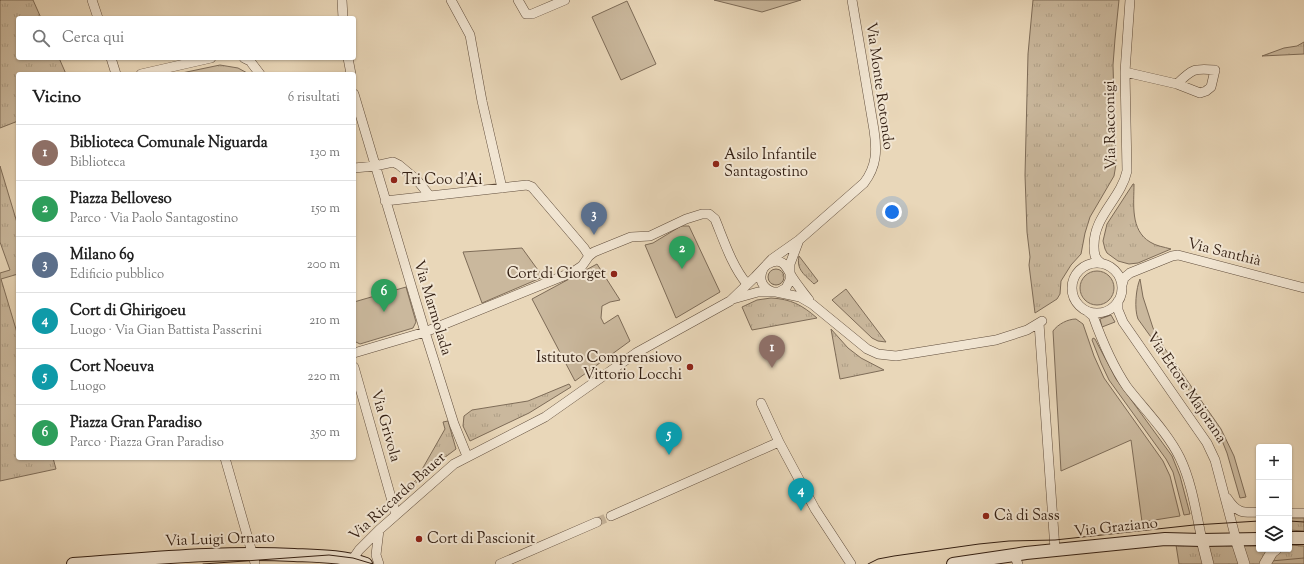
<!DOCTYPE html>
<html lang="it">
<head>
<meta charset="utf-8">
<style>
	body { margin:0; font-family:"Sorts Mill Goudy",serif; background:#f2f2f2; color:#222 }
	.controls { position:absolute; right:12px; bottom:12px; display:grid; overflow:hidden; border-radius:4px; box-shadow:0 1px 3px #0004 }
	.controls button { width:36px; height:36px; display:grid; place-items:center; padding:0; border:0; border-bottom:1px solid #e0e0e0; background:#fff; color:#222; font:20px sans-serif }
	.you { position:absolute; left:892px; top:212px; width:14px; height:14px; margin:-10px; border:3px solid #fff; border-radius:50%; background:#1a73e8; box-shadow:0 0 0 6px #1a73e833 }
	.badge { display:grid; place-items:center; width:26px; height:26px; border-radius:50%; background:#8f2418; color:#fff; font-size:13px; font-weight:700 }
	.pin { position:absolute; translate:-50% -33px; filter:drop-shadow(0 1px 2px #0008) }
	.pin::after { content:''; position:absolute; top:21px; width:14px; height:12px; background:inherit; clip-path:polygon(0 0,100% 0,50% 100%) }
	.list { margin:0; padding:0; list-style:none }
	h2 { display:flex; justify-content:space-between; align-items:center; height:52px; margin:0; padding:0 16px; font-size:17px }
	h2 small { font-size:13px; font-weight:400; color:#767676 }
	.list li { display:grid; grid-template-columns:26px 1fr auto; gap:12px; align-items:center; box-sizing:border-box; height:56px; padding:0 16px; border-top:1px solid #e0e0e0 }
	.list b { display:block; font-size:15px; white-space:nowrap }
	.list p { margin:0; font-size:13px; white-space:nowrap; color:#767676 }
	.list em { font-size:13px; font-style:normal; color:#767676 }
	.icon { flex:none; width:22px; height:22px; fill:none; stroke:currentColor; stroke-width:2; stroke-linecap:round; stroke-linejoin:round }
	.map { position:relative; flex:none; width:1304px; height:564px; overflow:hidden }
	.search { position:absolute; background:#fff; box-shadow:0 1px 3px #0004; left:16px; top:16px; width:340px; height:44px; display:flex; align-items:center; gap:10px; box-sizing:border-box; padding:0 14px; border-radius:4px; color:#767676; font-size:15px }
	.panel { position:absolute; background:#fff; box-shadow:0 1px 3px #0004; left:16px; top:72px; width:340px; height:388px; border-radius:4px }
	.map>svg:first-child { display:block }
	.grass { fill:url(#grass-tufts); stroke:#7e6c58 }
	.garden { fill:#cab89d; stroke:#7e6c58 }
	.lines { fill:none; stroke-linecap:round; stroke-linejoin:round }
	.minor-tunnel { stroke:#c5b298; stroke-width:9; stroke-dasharray:9 4.5; stroke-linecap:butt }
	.minor-casing { stroke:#604d3c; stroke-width:10 }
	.tertiary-casing { stroke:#604d3c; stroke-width:12 }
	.secondary-casing { stroke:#331f13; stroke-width:14 }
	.minor { stroke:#f1e5d2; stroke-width:9 }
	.tertiary { stroke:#f1e5d2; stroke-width:11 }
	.secondary { stroke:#f1e5d2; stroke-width:12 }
	.tram { stroke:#331f13; stroke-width:1 }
	.poi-dot { fill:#8f2418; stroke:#f1e5d2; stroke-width:1.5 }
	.labels { text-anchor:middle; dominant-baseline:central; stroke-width:4; stroke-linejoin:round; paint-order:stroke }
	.street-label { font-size:15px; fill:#331f13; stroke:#f1e5d2 }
	.poi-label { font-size:15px; fill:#331f13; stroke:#f1e5d2; text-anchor:start }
</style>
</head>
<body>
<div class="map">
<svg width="1304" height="564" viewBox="0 0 1304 564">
	<defs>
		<pattern id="grass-tufts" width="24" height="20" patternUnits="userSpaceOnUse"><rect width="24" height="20" fill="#cab89d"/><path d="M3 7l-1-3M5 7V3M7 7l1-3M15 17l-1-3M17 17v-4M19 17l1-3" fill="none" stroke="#ae9e86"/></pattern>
	</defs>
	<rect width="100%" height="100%" fill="#e9d7b9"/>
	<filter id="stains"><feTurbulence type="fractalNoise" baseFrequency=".005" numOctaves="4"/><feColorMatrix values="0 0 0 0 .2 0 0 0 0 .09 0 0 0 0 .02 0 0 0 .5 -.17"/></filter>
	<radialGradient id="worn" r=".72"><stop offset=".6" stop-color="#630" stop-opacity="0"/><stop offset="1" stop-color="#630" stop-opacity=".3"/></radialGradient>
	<path class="grass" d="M1,0h32l8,18h-23v40h41l7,16h-48v47l-18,7v-127z
		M1033,0h86l-4,39 -2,26 3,99 -2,12 -24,41 -5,16 -4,21 -10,11 -10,16 -1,13 -3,5 -22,14 -6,-48 1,-8 -3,-25 -2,-57 3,-121z
		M1304,42v12l-42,2 22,-8 13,-2z
		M220,65l18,3 11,6h-72z
		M0,166l18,60v48l-17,5 17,57v122h35l3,11 -56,12v-208l10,-3 -10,-28z
		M1133,184h1c0,20 -4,46 16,58 6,4 14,5 21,7l-33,14 -9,1 -11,-3 -11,-8 -2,-4 -2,-8 4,-17z
		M799,256l19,25 -4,3c-9,-9 -18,-14 -15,-28z
		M768 277a8 8 0 1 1 16 0a8 8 0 1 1-16 0Z
		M846,289l40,53 -8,-1 -6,-3 -40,-38z
		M771,298c20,1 31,7 46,20l-65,12 -10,-23 15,-7z
		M831,329l17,19 13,10 23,12 -44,9z
		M569,384l2,3 -42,26 -59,28 -7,-15 1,-10 8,-6 56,-9z
		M448,421l8,28 -12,9 -43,38 15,-16 29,-51 -2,-7z
		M1289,518h15v13l-15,-1z
		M1176,545l83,1v3h30v-4l15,1v18h-125z"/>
	<path class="garden" d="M714,0h87l-39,12z
		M627,1l29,63 -35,16 -29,-63z
		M681,226h8l31,66 -44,26 -31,-73 8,-2z
		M522,248l21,29 -61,26 -19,-51z
		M597,264l23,36 -10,2 -8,4 -1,12 3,6 14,-9 12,26 -55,40 -43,-82z
		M1080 288a17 17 0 1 1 34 0a17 17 0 1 1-34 0Z
		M1140,279l3,18 10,31 10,18 58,83 13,27 12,41 -6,1 -13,-45 -8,-20 -10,-15 -71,-99c-4,-10 -2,-31 2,-40z
		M406,287l10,35 -3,6 -53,16 -6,-3v-39z
		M1111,315l4,7 -13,5 -2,-8z
		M1076,319l7,5 11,32 10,22 59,83 7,15 10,40 -38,6 -11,-82 -70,31 -8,-140c5,-7 15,-12 23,-12z
		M1093,338l2,1 21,40 56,77 8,20 10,38 -6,1 -11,-43 -7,-13 -57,-79 -8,-17 -9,-23z
		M1304,558v6h-35l2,-3z"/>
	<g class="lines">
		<path class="minor-tunnel" d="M597,522l14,-6"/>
		<defs>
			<path id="minor" d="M92,0l6,18
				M342,0l1,18
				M451,0l19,35 12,66 20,87
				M518,0l8,14h6l33,-14
				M111,58l5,16
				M244,58l6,3 10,13
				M348,58l3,16
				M1125,72l52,12 23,9 6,-2 5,-4 4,-17c-21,-2 -23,-1 -38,14
				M141,74l70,-16
				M354,94l71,238 29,92 13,32
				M354,168l21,-2 18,-4 6,3 18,15 12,15
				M385,201l142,-16 5,2 52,61 5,8
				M1101,263c-6,-4 -7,-9 -7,-16 -1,-31 27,-48 33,-76l-2,-99 5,-72
				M1072 288a25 25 0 1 1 50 0a25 25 0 1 1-50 0Z
				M768,264c14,-8 18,2 24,13 5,8 11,15 17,23
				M763,269c-5,10 -1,19 10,23
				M1122,285l2,-7 6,-5 42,-17 6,-1 126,33
				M776,292l24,5 12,7 55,45 11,5 18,2 100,-16 31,-10 15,-9
				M733,299l25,-7h21l7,-4 4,-8v-16l9,-24
				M1118,301v9l5,12 84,121 8,17 21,79
				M1087,311l6,5c9,25 19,49 34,71 17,22 41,46 53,71 12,25 16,55 22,82
				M1039,323l16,226
				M354,353l71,-21 148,-60 9,-6 7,-10 5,-4 37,-15 19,-1 36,-17 16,-5h7l6,5c9,22 17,47 32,65
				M354,367l42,148
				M761,403l18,39 36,67 36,55
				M225,458l30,105
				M1227,498c10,15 15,15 32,14
				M1289,513h15
				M611,516l168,-74
				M1014,555l4,9
				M352,560l7,-10 20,-20 75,-66 91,-47 91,-64 94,-52 25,-24 17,-18 27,-19 65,-57c13,-17 13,-33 10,-53l-22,-130
				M379,564l-3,-9 3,-25
				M500,564l97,-42"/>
			<path id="tertiary" d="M1236,539l8,25
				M1202,540l6,24
				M1265,564l7,-12 4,-3"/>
			<path id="secondary" d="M1289,538h15
				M73,564c74,-5 148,-13 221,-9 24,1 50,1 72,9
				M953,564l61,-9 12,-2 139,-14 37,1 57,-1"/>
		</defs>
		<use href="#minor" class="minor-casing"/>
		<use href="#tertiary" class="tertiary-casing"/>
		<use href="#secondary" class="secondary-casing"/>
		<use href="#minor" class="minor"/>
		<use href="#tertiary" class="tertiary"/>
		<use href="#secondary" class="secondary"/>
		<path class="tram" d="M1289,521l15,1
			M203,564l126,-9 24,3 20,6
			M868,564l10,-5 16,-3 85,-12 30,-3 46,-1 139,-15 65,-4"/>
	</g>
	<g class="poi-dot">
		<circle cx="716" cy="164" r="4"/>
		<circle cx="394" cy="180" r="4"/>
		<circle cx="614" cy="274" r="4"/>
		<circle cx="690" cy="367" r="4"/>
		<circle cx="986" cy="516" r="4"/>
		<circle cx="419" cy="539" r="4"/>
	</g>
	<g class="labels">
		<g class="street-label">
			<text transform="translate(879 86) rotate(82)">Via Monte Rotondo</text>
			<text transform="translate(1111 125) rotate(-91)">Via Racconigi</text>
			<text transform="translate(1224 253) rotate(14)">Via Santhià</text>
			<text transform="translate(432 308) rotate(73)">Via Marmolada</text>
			<text transform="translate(1186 388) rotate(56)">Via Ettore Majorana</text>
			<text transform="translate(385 426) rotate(74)">Via Grivola</text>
			<text transform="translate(398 497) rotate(-42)">Via Riccardo Bauer</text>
			<text transform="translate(1116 528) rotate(-6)">Via Graziano</text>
			<text transform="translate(220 540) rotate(-2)">Via Luigi Ornato</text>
		</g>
		<g class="poi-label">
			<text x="724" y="155">Asilo Infantile<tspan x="724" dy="17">Santagostino</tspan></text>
			<text x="402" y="180">Tri Coo d'Ai</text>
			<text x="606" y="274" text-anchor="end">Cort di Giorget</text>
			<text x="682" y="358" text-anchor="end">Istituto Comprensiovo<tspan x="682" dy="17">Vittorio Locchi</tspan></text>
			<text x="994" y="516">Cà di Sass</text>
			<text x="427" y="539">Cort di Pascionit</text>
		</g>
	</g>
	<rect width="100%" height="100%" filter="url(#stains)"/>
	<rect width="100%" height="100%" fill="url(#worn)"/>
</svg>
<div class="controls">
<button>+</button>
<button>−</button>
<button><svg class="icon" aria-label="layers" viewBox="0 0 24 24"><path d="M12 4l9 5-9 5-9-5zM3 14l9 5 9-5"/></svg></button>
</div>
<div class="you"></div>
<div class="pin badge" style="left:772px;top:368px;background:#8d6e63">1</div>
<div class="pin badge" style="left:682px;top:269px;background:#2e9e5b">2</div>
<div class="pin badge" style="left:594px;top:235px;background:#5c6f8a">3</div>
<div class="pin badge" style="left:801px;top:511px;background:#0f9aa8">4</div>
<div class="pin badge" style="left:669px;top:455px;background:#0f9aa8">5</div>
<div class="pin badge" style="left:384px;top:312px;background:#2e9e5b">6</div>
<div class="search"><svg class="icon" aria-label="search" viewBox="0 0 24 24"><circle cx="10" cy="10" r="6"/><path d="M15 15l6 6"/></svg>Cerca qui</div>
<section class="panel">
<h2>Vicino<small>6 risultati</small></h2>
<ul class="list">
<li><span class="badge" style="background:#8d6e63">1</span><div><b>Biblioteca Comunale Niguarda</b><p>Biblioteca</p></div><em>130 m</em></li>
<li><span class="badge" style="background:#2e9e5b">2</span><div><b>Piazza Belloveso</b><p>Parco · Via Paolo Santagostino</p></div><em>150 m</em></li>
<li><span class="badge" style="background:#5c6f8a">3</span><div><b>Milano 69</b><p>Edificio pubblico</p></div><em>200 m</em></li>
<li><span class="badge" style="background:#0f9aa8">4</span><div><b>Cort di Ghirigoeu</b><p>Luogo · Via Gian Battista Passerini</p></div><em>210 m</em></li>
<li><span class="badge" style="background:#0f9aa8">5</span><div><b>Cort Noeuva</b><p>Luogo</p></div><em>220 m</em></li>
<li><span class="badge" style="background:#2e9e5b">6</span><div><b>Piazza Gran Paradiso</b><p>Parco · Piazza Gran Paradiso</p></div><em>350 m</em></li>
</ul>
</section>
</div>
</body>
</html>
